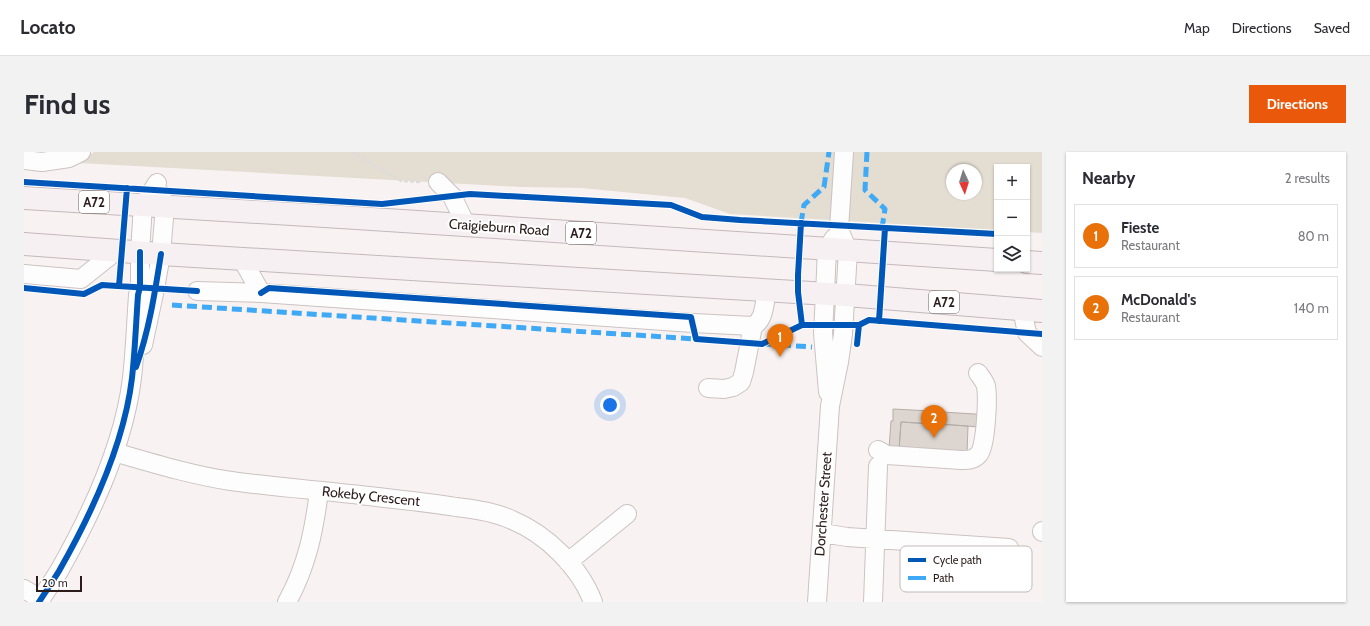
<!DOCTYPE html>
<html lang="en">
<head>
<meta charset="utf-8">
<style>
	body { margin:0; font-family:Cabin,sans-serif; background:#f2f2f3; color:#2b2b33 }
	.controls { position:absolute; right:12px; top:12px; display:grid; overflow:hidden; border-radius:0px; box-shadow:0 1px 3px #0004 }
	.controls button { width:36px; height:36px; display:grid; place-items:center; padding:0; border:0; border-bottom:1px solid #e1e1e2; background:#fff; color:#2b2b33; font:20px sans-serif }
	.compass { position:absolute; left:922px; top:12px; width:36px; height:36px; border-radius:50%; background:#fff; box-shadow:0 1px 3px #0004; rotate:176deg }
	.scale { position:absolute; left:12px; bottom:10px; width:46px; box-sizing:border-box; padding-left:4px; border:2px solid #2c1d1c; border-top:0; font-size:11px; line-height:14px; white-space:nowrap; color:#2c1d1c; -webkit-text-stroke:3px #fff; paint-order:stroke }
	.you { position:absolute; left:586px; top:253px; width:14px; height:14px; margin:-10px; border:3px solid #fff; border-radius:50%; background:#1a73e8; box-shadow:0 0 0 6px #1a73e833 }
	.badge { display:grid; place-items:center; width:26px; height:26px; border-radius:50%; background:#ea580c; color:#fff; font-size:13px; font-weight:700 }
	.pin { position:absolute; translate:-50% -33px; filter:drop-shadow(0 1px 2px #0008) }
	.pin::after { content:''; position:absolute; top:21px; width:14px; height:12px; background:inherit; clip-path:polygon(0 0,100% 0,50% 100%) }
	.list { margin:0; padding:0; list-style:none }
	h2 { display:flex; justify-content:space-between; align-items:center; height:52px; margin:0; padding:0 16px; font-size:17px }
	h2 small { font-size:13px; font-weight:400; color:#7c7c81 }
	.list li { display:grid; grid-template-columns:26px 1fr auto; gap:12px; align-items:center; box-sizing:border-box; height:64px; margin:0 8px 8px; padding:0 8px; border:1px solid #e1e1e2; border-radius:0px }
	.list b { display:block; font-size:15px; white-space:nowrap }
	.list p { margin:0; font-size:13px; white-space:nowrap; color:#7c7c81 }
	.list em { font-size:13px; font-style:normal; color:#7c7c81 }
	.icon { flex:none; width:22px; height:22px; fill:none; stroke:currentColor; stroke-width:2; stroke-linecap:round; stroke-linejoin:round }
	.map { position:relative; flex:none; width:1018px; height:450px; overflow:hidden; border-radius:0px }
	header { display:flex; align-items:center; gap:24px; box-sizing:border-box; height:56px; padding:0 20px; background:#fff; border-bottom:1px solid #e1e1e2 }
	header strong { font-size:19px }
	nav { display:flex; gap:22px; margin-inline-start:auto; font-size:14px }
	.intro { display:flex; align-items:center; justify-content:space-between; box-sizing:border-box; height:96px; padding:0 24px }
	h1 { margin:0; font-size:28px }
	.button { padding:10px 18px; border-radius:0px; background:#ea580c; color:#fff; font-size:14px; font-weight:700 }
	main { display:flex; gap:24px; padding:0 24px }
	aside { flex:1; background:#fff; border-radius:0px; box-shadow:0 1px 3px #0004 }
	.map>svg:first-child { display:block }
	.green { fill:#e4ddd2; fill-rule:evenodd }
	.building { fill:#dcd5d0; stroke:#b5ada8 }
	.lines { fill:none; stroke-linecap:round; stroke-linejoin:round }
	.minor-casing { stroke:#ccc2c2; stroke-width:20 }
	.major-casing { stroke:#c5b8bc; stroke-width:24 }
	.path { stroke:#dddbdb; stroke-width:2.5; stroke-dasharray:4 2; stroke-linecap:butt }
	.minor { stroke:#fefdfd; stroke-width:18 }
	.major { stroke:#f6f0f3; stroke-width:22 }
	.quiet { stroke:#3fa9f5; stroke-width:5; stroke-dasharray:10 5; stroke-linecap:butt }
	.cycleway-casing { stroke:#fff; stroke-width:8 }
	.cycleway { stroke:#0057b8; stroke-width:6 }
	.labels { text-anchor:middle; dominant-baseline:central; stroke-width:4; stroke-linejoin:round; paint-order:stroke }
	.shield { fill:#fff; stroke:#6b6160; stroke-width:1 }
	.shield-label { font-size:13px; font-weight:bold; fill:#2c1d1c }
	.street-label { font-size:14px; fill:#2c1d1c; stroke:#fff }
	.key { fill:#fff; stroke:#c0bbbb; stroke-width:1 }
	.key-label { font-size:11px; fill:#2c1d1c }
</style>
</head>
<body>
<header>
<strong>Locato</strong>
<nav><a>Map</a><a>Directions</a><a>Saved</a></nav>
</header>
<div class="intro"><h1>Find us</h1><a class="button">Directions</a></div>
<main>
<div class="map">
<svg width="1018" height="450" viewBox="0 0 1018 450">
	<rect width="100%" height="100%" fill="#f8f3f2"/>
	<path class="green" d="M70,0h948v81l-15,-1v-65h-30v63l-267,-16 -45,-16 -104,-10 -60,-1 -442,-24zM928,18h24v24h-24z"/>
	<path class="building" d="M869,257l38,2v13l-30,-2 -2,28 -10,-1 2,-28h2z
		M918,260l49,3 -1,13 -48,-4z
		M877,270l67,4 -1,28 -68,-4z"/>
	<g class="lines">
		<defs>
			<path id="minor" d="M0,8l18,2 27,-4 12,-6
				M414,30l14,14 14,29
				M218,107l19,34 432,30 60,3c12,-6 11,-23 14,-35
				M0,122l57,5 35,-28
				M173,139l64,2
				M998,157l5,24 15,14
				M119,193l12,-56 6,-35 4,-48 -5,-13
				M684,236l16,1 9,-2 8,-5 3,-10 9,-46
				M804,240l-5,-59 2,-39 2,-45 7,-11
				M854,298l9,5 74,5c7,0 13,0 18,-6 7,-8 9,-56 7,-68 -2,-6 -5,-9 -8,-13
				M90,300c38,11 77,23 117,29 43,6 86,9 129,14 32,4 65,7 96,12 19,2 39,5 56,13 34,14 68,47 81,82
				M1018,379v1
				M798,381l25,4 162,11
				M544,410l59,-48
				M0,437l17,10
				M15,450c7,-11 14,-21 20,-31 33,-58 65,-126 73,-193 3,-27 4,-55 6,-83l2,-8v-35l3,-47 14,-22
				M263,450c20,-36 27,-71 32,-111
				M793,450l13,-196 9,-44 4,-28 5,-83 -9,-22 5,-77
				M849,450l5,-136"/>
			<path id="major" d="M0,46l317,19 656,43
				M0,92l137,10 685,41 196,16
				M1003,110l15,1"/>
		</defs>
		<use href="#minor" class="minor-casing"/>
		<use href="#major" class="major-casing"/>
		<path class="path" d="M328,0l49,29 21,1"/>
		<use href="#minor" class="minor"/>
		<use href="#major" class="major"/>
		<path class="quiet" d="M843,0l-2,38 20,19 -3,19
			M777,71l3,-18 20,-18 5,-35
			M148,153l524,34
			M742,192l46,3"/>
		<defs>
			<path id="cycleway" d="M0,30l358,22 88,-10 201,11 31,12 38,3 257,14
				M777,71l-3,52v17l4,33
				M95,134l8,-98
				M0,136l60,6 18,-9 95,6
				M237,141l8,-5 422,29 5,22 66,5 40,-19h57
				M855,169l6,-93
				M833,192l2,-19 10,-5 173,14
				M112,215c13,-36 19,-75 25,-113
				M15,450c7,-11 14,-21 20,-31 33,-58 65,-126 73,-193 3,-27 4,-55 6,-83l2,-8v-35"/>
		</defs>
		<use href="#cycleway" class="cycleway-casing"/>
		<use href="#cycleway" class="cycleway"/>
	</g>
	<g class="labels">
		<g class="shield">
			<rect x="55" y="39" width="30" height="22" rx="3"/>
			<rect x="542" y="70" width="30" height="22" rx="3"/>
			<rect x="905" y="139" width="30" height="22" rx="3"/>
		</g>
		<g class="shield-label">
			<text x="70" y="50">A72</text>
			<text x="557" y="81">A72</text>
			<text x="920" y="150">A72</text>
		</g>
		<g class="street-label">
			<text transform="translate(475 75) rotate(4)">Craigieburn Road</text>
			<text transform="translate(347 344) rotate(6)">Rokeby Crescent</text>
			<text transform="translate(799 352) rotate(-86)">Dorchester Street</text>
		</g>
	</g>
	<rect x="876" y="394" width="132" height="46" rx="6" class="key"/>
	<rect x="884" y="406" width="18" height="4" fill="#0057b8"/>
	<rect x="884" y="424" width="18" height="4" fill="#3fa9f5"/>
	<g class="key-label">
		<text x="909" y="412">Cycle path</text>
		<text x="909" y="430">Path</text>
	</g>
</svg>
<div class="controls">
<button>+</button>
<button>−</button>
<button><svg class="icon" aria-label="layers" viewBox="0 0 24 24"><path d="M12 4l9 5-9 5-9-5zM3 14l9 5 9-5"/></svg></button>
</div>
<svg class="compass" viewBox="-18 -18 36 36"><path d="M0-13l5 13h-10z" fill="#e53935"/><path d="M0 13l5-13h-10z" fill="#7c7c81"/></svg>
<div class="scale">20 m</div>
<div class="you"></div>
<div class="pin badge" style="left:756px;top:205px;background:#e8710a">1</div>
<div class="pin badge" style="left:910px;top:286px;background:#e8710a">2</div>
</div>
<aside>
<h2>Nearby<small>2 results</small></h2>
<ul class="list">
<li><span class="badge" style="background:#e8710a">1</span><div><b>Fieste</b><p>Restaurant</p></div><em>80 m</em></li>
<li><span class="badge" style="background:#e8710a">2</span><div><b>McDonald's</b><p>Restaurant</p></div><em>140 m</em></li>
</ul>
</aside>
</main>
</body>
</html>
